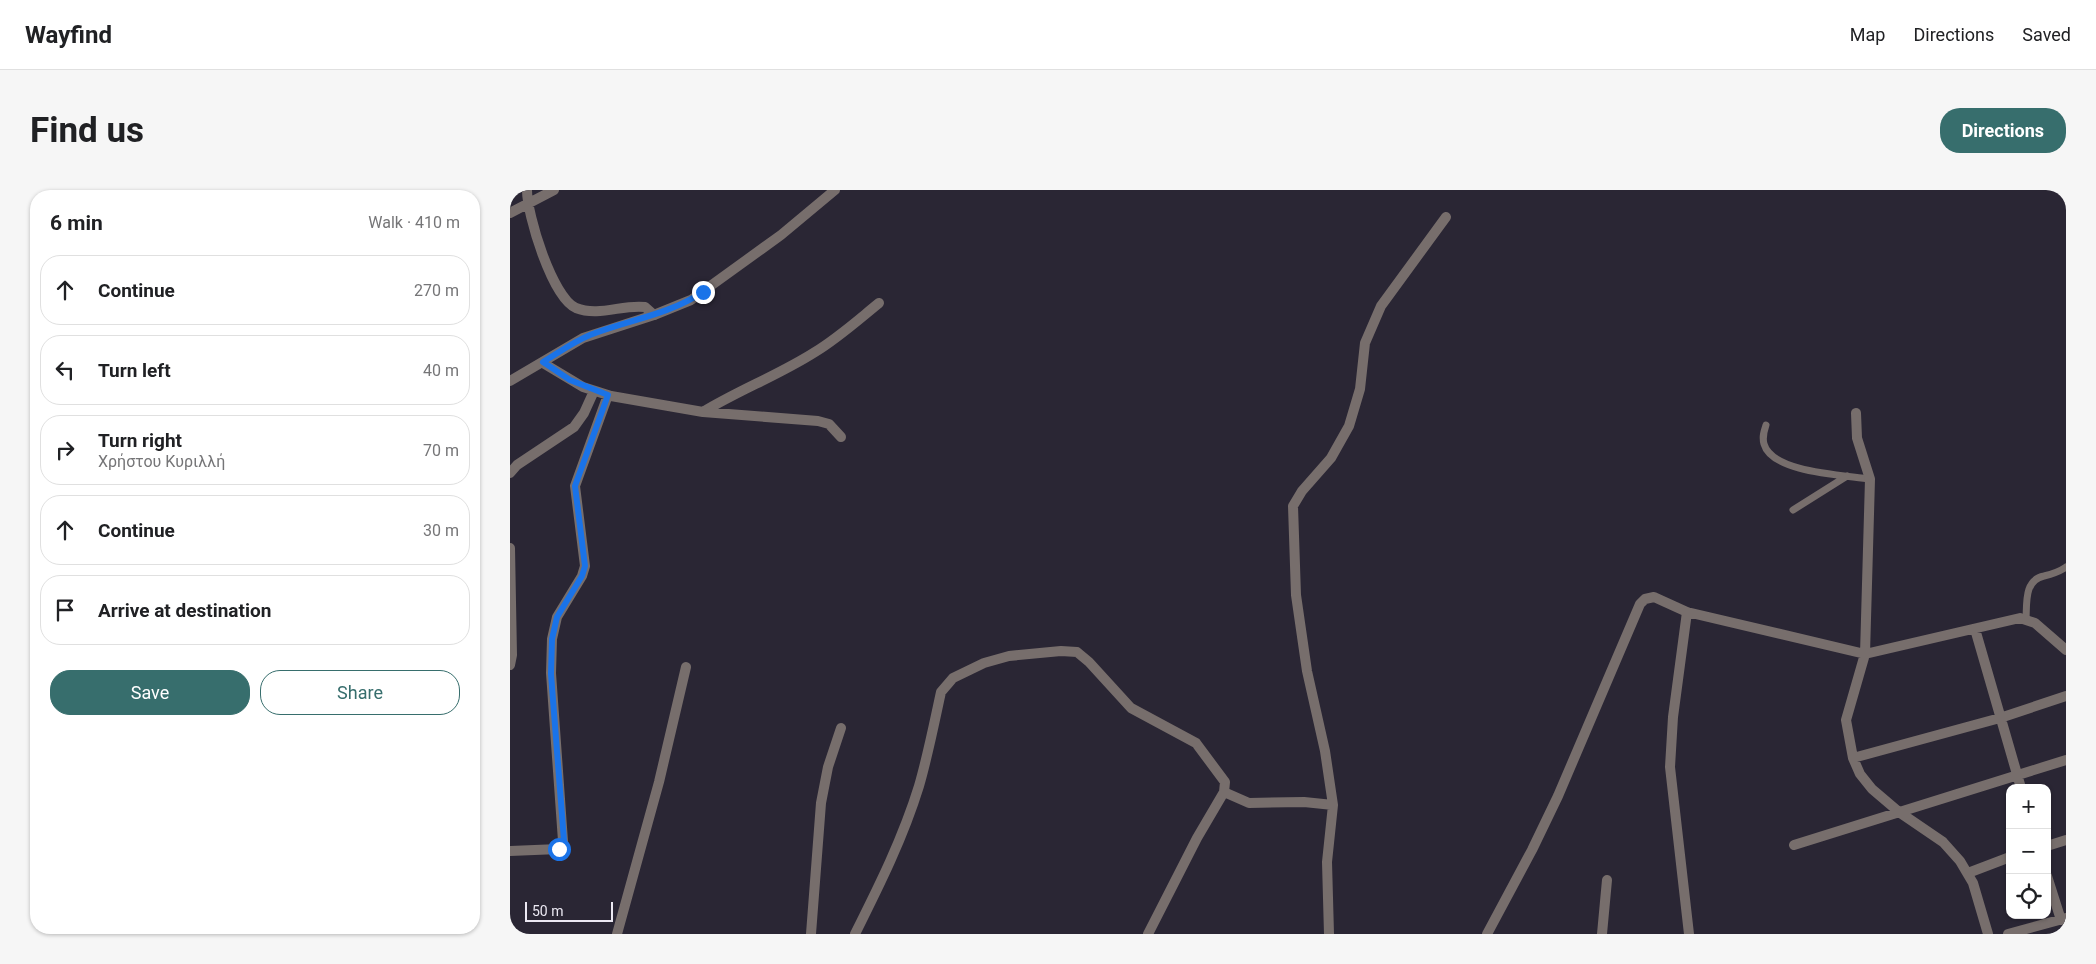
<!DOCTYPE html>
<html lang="en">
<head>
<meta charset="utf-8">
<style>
	body { margin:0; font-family:Roboto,sans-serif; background:#f6f6f6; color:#202124 }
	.controls { position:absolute; right:15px; bottom:15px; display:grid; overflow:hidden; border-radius:10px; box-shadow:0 1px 4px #0004 }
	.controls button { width:45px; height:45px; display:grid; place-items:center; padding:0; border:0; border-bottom:1px solid #e0e0e0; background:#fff; color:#202124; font:25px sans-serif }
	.scale { position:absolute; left:15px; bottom:12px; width:88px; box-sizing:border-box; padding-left:5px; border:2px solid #ebe8f2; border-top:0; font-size:14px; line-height:18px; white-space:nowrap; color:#ebe8f2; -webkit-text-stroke:4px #2a2634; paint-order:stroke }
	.stop { position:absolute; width:15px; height:15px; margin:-11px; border:4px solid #1a73e8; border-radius:50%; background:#fff }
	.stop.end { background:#1a73e8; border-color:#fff; box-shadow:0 1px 5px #0008 }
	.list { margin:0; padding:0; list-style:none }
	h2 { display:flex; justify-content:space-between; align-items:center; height:65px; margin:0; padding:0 20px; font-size:21px }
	h2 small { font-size:16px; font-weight:400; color:#757577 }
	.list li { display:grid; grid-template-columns:32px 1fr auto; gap:15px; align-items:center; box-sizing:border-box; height:70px; margin:0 10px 10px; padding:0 10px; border:1px solid #e0e0e0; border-radius:20px }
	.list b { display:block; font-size:19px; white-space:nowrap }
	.list p { margin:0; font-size:16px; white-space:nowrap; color:#757577 }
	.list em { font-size:16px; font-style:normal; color:#757577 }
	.actions { display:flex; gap:10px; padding:15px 20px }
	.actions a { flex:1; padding:11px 0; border:1px solid #376e6d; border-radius:20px; text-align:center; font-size:18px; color:#376e6d }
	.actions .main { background:#376e6d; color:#fff }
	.icon { flex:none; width:28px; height:28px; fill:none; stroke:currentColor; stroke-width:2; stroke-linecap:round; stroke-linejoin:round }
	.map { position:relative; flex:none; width:1556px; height:744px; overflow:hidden; border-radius:20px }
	header { display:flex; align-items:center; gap:30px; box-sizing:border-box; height:70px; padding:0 25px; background:#fff; border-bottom:1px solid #e0e0e0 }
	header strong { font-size:24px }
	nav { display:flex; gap:28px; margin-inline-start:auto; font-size:18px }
	.intro { display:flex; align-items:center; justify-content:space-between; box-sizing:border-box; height:120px; padding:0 30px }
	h1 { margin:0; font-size:35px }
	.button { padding:12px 22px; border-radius:20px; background:#376e6d; color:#fff; font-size:18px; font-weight:700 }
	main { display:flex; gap:30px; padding:0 30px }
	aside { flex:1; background:#fff; border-radius:20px; box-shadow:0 1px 4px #0004 }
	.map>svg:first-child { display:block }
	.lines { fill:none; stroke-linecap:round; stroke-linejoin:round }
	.service { stroke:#776e6c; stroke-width:7 }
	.minor { stroke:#776e6c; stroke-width:10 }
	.tertiary { stroke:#776e6c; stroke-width:10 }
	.route { stroke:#1a73e8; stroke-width:6 }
</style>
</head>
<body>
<header>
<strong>Wayfind</strong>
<nav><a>Map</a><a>Directions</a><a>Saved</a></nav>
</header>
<div class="intro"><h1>Find us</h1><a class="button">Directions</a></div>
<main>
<aside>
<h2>6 min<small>Walk · 410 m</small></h2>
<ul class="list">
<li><svg class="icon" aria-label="ahead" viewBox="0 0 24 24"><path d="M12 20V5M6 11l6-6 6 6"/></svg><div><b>Continue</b></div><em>270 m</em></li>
<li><svg class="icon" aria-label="left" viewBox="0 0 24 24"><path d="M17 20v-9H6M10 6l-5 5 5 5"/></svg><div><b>Turn left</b></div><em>40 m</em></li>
<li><svg class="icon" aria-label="right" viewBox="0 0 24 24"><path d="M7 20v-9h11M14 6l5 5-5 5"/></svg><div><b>Turn right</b><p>Χρήστου Κυριλλή</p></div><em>70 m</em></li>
<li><svg class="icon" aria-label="ahead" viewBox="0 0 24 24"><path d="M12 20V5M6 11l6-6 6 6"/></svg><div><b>Continue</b></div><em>30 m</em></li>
<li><svg class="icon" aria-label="arrive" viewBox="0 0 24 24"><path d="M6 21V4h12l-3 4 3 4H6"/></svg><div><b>Arrive at destination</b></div></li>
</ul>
<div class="actions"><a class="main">Save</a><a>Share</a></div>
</aside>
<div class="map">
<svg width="1556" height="744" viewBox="0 0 1556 744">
	<rect width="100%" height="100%" fill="#2a2634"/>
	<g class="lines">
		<path class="service" d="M1256,235c-2,6 -4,12 -2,19 8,29 81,31 106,35
			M1283,320l54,-34
			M1516,429c1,-16 -2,-39 18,-43 8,-2 15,-4 22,-9"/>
		<path class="minor" d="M17,0c0,25 25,107 49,118 23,9 47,-4 69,-1l9,8
			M0,23l44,-23
			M33,173l40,24 28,9 92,16 115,9 11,3 12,13
			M193,222c36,-22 76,-37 112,-60 23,-14 43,-32 64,-49
			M1346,223l1,25 13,41 -5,175 -19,66 7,38 7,16 12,15 27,23 44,30 17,19 13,22 15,51
			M0,283l7,-8 57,-38 10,-14 10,-22
			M0,358l2,107 -2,10
			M1177,422l-14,105 -3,50 19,167
			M1465,439l46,159
			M1343,568l147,-40 66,-22
			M714,602l25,11 55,-1 29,3 -6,57 2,72
			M823,615l-8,-54 -18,-80 -11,-76 -3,-89 9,-15 29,-33 18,-32 11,-37 5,-46 16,-37 65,-89
			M1284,655l272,-85
			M1537,656l19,-6
			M0,661l49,-2 4,-8 -12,-168 1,-34 5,-22 25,-41 3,-10 -10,-80 33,-91
			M1458,683l42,-16
			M1537,686l14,44
			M107,744l42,-152 27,-115
			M301,744l10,-131 7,-36 13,-39
			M345,744c24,-48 48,-96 64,-148 9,-31 15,-62 22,-94l12,-14 31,-15 25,-7 52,-5 16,1 12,10 42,46 65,35 29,39 -1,10 -27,46 -49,96
			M977,744l45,-84 26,-54 82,-192 5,-5 9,-2 33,15 178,42 155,-36 15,5 31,27
			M1092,744l5,-54
			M1498,744l58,-16"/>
		<path class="tertiary" d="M0,191l73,-43 71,-23 37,-15 90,-65 54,-45"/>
	</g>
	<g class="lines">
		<path class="route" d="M49,659l5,-8 -13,-167 1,-35 5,-22 25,-41 3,-10 -10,-80 33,-91 -38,-15 -27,-18c15,-9 30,-20 47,-27 38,-15 78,-20 113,-43"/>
	</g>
</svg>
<div class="controls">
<button>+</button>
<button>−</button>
<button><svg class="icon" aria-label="locate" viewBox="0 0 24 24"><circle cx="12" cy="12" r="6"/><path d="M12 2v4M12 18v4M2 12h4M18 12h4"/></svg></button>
</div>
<div class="scale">50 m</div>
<div class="stop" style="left:49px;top:659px"></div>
<div class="stop end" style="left:193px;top:102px"></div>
</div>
</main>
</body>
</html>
